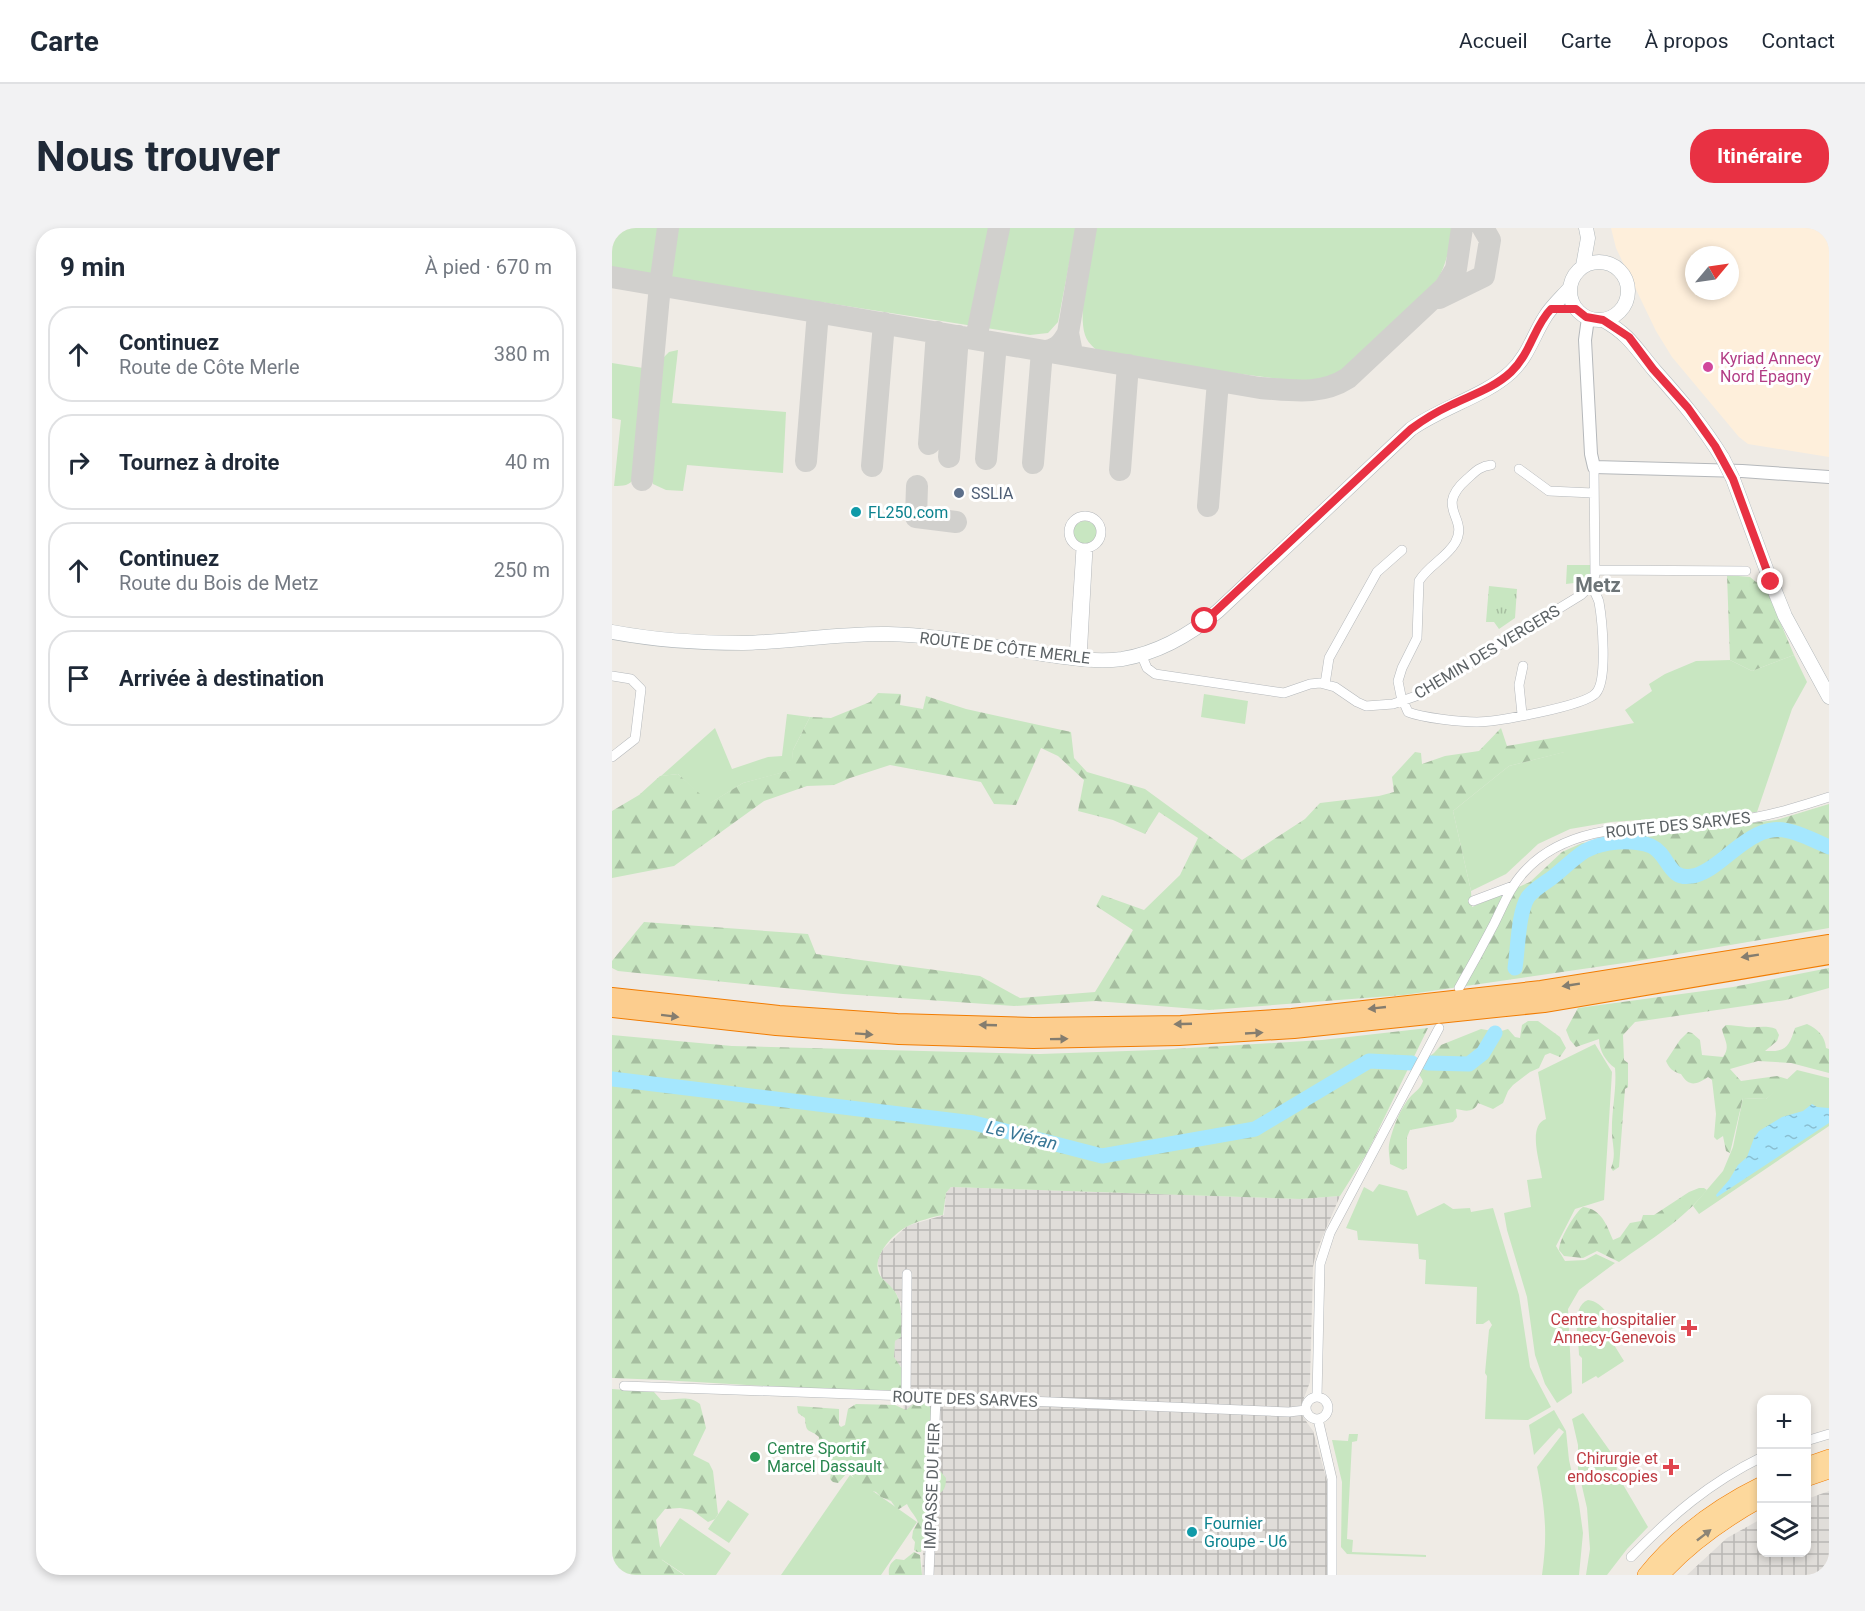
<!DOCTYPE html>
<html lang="fr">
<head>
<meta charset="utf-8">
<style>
	body { margin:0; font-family:Roboto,sans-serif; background:#f2f2f3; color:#1f2937 }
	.controls { position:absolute; right:18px; bottom:18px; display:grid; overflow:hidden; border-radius:12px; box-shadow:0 3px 9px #0003 }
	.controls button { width:54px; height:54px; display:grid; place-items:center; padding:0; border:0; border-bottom:2px solid #e0e1e3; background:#fff; color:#1f2937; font:30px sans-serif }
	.compass { position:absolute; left:1073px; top:18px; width:54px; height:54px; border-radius:50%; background:#fff; box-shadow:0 3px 9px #0003; rotate:61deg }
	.stop { position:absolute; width:18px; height:18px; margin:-14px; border:4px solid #e83143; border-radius:50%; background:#fff }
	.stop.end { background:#e83143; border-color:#fff; box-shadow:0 2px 6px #0008 }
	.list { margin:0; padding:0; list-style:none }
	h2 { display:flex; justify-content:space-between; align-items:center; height:78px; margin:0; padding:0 24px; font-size:26px }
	h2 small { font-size:20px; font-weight:400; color:#747a83 }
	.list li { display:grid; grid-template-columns:39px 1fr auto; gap:18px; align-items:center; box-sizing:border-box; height:96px; margin:0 12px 12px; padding:0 12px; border:2px solid #e0e1e3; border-radius:24px }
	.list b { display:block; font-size:22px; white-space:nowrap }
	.list p { margin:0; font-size:20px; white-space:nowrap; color:#747a83 }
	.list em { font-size:20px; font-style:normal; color:#747a83 }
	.icon { flex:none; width:33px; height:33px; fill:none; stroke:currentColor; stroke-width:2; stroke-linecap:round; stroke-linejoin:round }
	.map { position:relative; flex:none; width:1217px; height:1347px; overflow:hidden; border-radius:24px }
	header { display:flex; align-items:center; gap:36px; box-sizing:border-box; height:84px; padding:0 30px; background:#fff; border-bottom:2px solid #e0e1e3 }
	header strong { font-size:28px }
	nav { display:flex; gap:33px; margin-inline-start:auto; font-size:21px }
	.intro { display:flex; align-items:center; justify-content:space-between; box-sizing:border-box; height:144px; padding:0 36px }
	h1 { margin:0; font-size:42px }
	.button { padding:15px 27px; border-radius:24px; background:#e83143; color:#fff; font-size:21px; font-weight:700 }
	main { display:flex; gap:36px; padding:0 36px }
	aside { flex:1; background:#fff; border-radius:24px; box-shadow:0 3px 9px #0003 }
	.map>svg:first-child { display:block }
	.commercial { fill:#feefdb; fill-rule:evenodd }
	.industrial { fill:url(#industrial-grid) }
	.grass { fill:#c8e6c1 }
	.forest { fill:url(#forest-firs) }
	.park { fill:url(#park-tufts) }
	.water { fill:url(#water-ripples) }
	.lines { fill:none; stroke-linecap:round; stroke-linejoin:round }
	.river { stroke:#a5e7fe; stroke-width:15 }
	.taxiway { stroke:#d1d0cd; stroke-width:22 }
	.minor-casing { stroke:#b5b8bb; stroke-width:10 }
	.tertiary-casing { stroke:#b5b8bb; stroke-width:14 }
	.secondary-casing { stroke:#b3b9bc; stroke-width:15 }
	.trunk-casing { stroke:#f17c02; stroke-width:16 }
	.motorway-casing { stroke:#f17c02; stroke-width:18 }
	.minor { stroke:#fff; stroke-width:9 }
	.tertiary { stroke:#fff; stroke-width:12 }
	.secondary { stroke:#fff; stroke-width:14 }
	.trunk { stroke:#fdd89c; stroke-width:15 }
	.motorway { stroke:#fccd8e; stroke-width:16 }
	.secondary-bridge-casing { stroke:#b3b9bc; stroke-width:15; stroke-linecap:butt }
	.secondary-bridge { stroke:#fff; stroke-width:14 }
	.oneway { fill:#847d6f }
	.oneway2 { fill:#8c8576 }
	.route { stroke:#e83143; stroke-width:8 }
	.hotel-dot { fill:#d1479c; stroke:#fff; stroke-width:2 }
	.service-dot { fill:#5c6f8a; stroke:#fff; stroke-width:2 }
	.culture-dot { fill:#0f9aa8; stroke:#fff; stroke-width:2 }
	.health-dot { fill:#e0444e; stroke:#fff; stroke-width:2 }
	.leisure-dot { fill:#2e9e5b; stroke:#fff; stroke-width:2 }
	.labels { text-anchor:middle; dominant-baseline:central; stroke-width:6; stroke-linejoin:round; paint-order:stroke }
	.hotel-label { font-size:16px; fill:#b23c85; stroke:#fff; text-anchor:start }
	.service-label { font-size:16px; fill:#4e5e75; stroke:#fff; text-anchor:start }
	.culture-label { font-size:16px; fill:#0d838f; stroke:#fff; text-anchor:start }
	.street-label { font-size:16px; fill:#5c6265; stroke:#fff }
	.health-label { font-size:16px; fill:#be3a42; stroke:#fff; text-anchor:end }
	.leisure-label { font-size:16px; fill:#27864d; stroke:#fff; text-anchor:start }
	.water-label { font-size:18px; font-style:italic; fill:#3a7796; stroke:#fff }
	.quarter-label { font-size:20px; font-weight:bold; fill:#6d7477; stroke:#fff }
</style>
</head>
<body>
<header>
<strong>Carte</strong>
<nav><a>Accueil</a><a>Carte</a><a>À propos</a><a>Contact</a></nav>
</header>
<div class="intro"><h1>Nous trouver</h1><a class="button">Itinéraire</a></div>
<main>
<aside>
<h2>9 min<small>À pied · 670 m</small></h2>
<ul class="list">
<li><svg class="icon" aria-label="ahead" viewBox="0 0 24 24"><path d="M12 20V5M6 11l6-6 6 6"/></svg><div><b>Continuez</b><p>Route de Côte Merle</p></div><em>380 m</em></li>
<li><svg class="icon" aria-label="right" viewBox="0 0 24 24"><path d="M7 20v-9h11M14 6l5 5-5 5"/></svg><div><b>Tournez à droite</b></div><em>40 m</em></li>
<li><svg class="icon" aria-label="ahead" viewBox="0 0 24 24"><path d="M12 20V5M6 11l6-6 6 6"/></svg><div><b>Continuez</b><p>Route du Bois de Metz</p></div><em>250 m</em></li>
<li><svg class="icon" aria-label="arrive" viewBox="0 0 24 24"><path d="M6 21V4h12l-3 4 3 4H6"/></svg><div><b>Arrivée à destination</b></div></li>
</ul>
</aside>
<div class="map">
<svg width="1217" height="1347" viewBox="0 0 1217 1347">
	<defs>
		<pattern id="industrial-grid" width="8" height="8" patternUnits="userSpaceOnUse" patternTransform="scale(1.5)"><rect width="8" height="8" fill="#e0ddd9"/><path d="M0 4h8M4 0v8" fill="none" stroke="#b9b7b4"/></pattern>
		<pattern id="forest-firs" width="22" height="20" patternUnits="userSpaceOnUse" patternTransform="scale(1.5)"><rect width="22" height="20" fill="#c8e6c1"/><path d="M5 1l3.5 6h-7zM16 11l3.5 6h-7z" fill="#a6bea0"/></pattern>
		<pattern id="park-tufts" width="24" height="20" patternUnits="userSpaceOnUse" patternTransform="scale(1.5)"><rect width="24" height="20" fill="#c8e6c1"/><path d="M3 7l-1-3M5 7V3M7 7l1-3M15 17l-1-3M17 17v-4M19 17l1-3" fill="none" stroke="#a6bea0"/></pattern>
		<pattern id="water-ripples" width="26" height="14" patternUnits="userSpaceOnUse" patternTransform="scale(1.5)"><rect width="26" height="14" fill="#a5e7fe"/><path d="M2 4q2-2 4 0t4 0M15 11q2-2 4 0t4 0" fill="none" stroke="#8abfd1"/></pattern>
	</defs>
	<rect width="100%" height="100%" fill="#efebe5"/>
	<path class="commercial" d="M999,0h218v229l-81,-13 -9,-7 -67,-80 -16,-26 -40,-83zM1082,27h36v36h-36z"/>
	<path class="industrial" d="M339,959l349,12 40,-3 -24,56 -3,15 -3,115 -11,29 14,20 14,50v94h-405l7,-160 -25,-2 -2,-26 1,-17 -9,-13 1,-16 6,-5v-33l-5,-10 -14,-14 -5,-18 6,-12 24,-23 37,-11 2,-22z
		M1217,1263v84h-142l40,-37 34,-19 1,33h44l1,-53z"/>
	<path class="grass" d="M0,0h464l-18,94 -10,11 -18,2 -418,-66z
		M483,0h357c-3,25 -7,45 -24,64l-87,79 -14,7 -23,4 -196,-25c-9,-5 -20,-12 -23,-22 -8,-26 6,-79 10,-107z
		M66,122l-6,53 114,9 -3,61 -96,-8 -4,26 -17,-1 -13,-6 -4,-12 9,-109 11,-11z
		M0,135l31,5 -8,109c-5,9 -12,9 -21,9l7,-66 -9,-2z
		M461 305a12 12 0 1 1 24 0a12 12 0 1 1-24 0Z
		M955,337h23v11l-8,6 -16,2z
		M1182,427l13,27 -15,27 -35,103 -146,10 -41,7 -32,15 -32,30 -35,17 -18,-80 56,-45 55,-14v-16l70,-13 -9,-13 27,-19 -3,-7 16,-10 31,-13 34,-1 22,11z
		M592,466l44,7 -3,23 -44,-7z
		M175,486l23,3 -17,33 -1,20 -49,13 -34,21 -31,-30 -17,2 54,-48 17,41 36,-12 14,-1z
		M983,816l17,28 -8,128 -29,9 -19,37 9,15 20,-1 11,-6 19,9 -36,27 -11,19 4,84 -15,10 -12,-19 -10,-29 -8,-58 -20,-67 -3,-17 27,-6 -4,-27 15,-2c-2,-16 -15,-52 4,-59l-8,-47z
		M1185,842l32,8v48l-130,88 -6,-8 30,-35 10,-24 10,-49 23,1z
		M767,956l28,7 10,25 27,-13 9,6 17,-1 1,4 22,-4 26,87 11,72 21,40 -23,13 -43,-1 2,-43 -2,-3 4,-43 3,-5 -3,-5 -6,4h-7l1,-37 -52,-3 1,-24 -7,-1 -1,-15 -60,-4 -1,-9 -11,-3 18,-41 9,5z
		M976,1072c15,1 24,21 32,33l-9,7 13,21 -26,17 -2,-2 -14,8v-26l-3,-3c0,-15 -9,-48 9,-55z
		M942,1182l12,21 3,29 10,44 4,29 -4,42h-37c6,-42 3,-67 -5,-108l27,-35 -5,-4 -25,27 -5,-30z
		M971,1185l32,45 3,18 30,51 -21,22 -20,26h-21l4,-26 -3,-41 -9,-39v-24l-6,-26z
		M737,1206h9l-1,7 -5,1 -5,97 6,1 -1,12 74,3v2l-79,-3 -6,-7 1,-65 -10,-42 16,1z
		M238,1247l67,47 -36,53h-100z
		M116,1272l21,14 -20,29 -21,-14z
		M68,1290l51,35 -15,22h-31l-30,-20z"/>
	<path class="forest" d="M1115,347l23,2 17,14 27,64 -42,16 -22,-11z
		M266,465l23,1 -1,11 23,4 3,-13 40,13 105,23 3,26 13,14 58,17 97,71 63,-41 15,-16 59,-7 15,-4 -2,-15 23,-25 6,1 1,11 23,-8 34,-5 22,-23 6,18 57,-10 1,16 -56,14 -56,45 18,80 1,16 58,-25 32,-30 20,-9 194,-23 53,-16v124l-198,34 -227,33 -195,15 -113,-9 -82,5 -171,-12 -225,-23 -6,-3v-7l32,-39 164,12 8,20 164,22 40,22 75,-6 38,-62 -37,-24 6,-11 42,15 36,-35 18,-37 -39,-26 -14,22 -32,-14 -35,-9 6,-31 -26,-24 -17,-8 -25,57 -22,-1 -13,-22 -91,-17 -40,13 -16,7 -27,1 -43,15 -90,65 -62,12v-67l27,-16 21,-19 18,-2 32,29 33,-20 48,-13 2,-20 17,-33 21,1 39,-16z
		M1217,740v20l-43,12 -151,22 -12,13 1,25 4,3v24l-3,2 -6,78 -6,4 -2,-3c5,-12 2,-21 1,-33 -1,-23 5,-45 3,-67 -9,-6 -16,-18 -16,-29l-23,8 -6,-7 -4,-10 12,-22 155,-21z
		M916,793h10l22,16 6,11 -6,9 -10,-4 -5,2 -6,13 -9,4 -17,13 -5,6 -5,12 -10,6 -15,-6c-4,10 -13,8 -22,6l1,8 -4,5 -43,8 -3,7v31l-4,2 -13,-6c0,-6 -2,-13 -1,-19 3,-16 12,-38 22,-49 6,-6 9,-7 12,-15l-4,-7 4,-13 11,-8 7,-8 40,-16 17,3 10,-3 7,8 5,1 2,-13z
		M1195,796c11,5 18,12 19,24l3,1v24l-38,-10 -33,-2 -28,8 11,12 36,-5 10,3v3l-21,17 -23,-1 -13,55 -4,-2 -3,-15 -6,4 -3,-3 2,-23 -4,-34 -4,-3c-12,8 -19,10 -27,-3 -8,-2 -12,-6 -15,-13l14,-21 8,-8 4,1 8,7 2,15 21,2c8,-11 1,-17 -1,-28l4,-4c7,0 13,1 20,2 11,1 20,-2 30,2l3,6 -2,6 -12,10c22,1 24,-5 30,-23z
		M816,800l-61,125 -27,43 -40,3 -349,-12 -5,6 -3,22c-11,2 -25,6 -35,11 -14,7 -34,28 -30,44 2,9 8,11 14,18 12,13 9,32 9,49l-6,4 -1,16 9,13 -1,17 -7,4c-95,-1 -189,-10 -283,-13v-343l120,11 308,8 116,-4 166,-10z
		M1087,960h5l3,2c-24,30 -57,50 -88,72l-22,-11 -14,7 -19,-2 -5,-6c0,-10 16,-38 24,-43 19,2 24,19 30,33l7,-3 10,-14 11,-2 2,-6h11l35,-23z
		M0,1161l42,3 7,8c14,1 26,-6 39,4l6,24 -13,27 16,8 4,8 5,43 -3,5 -7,3 -16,-12 -12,-2 -15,1 -9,11 6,40 22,15h-72z
		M309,1174c4,1 6,1 9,5 6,10 1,40 -4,50l4,14 11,1 5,6c0,9 -2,16 -11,15l-8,20 -4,5 2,16 -4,18h-4l-3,-2 1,-8 -3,-4 1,-7 5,-9c-3,-7 -8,-11 -11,-18l-8,5 -3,-1 -5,-7 -10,-4 -5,-5 -15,-4 -10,-14 -4,-1 -9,10 -5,-1 -3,-3 1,-6 -7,-11 4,-9 -8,-2 -2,-3 1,-11c-10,-9 -13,-2 -14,-19l-7,-5 -1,-7 42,3v16l2,2 4,-2 3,-16 8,-5 39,1 11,5 9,-7z
		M302,1324l6,3 2,20h-33c-1,-7 1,-12 7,-16l8,1z"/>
	<path class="park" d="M877,358l28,3 -2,29 -16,11 -5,-7h-8z"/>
	<path class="water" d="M1200,876l5,3 12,1v15l-112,74 -1,-2 13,-15 9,-15 9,-8 7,-19 5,-7 23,-14 21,-6z"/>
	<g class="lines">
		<path class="river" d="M903,740c3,-19 3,-55 13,-71 6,-8 17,-14 25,-20 10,-8 21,-19 32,-26 18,-10 47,-12 66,-5 18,8 17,35 41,30 11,-1 23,-11 31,-17 46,-38 54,-36 106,-12
			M816,835l41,1 14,-11 12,-20
			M0,851l362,44 128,33 153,-27 114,-68 43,2"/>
		<path class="taxiway" d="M0,49l648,111c31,2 60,8 88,-10l97,-91 11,-18 6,-41
			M827,70l45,-22 6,-36 -7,-12
			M364,111l23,-111
			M459,120l-3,-15 18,-105
			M317,216l8,-112
			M337,229l9,-121
			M374,231l10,-116
			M194,233l12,-149
			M421,235l9,-112c14,0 20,-7 26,-18
			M260,238l12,-143
			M508,242l8,-105
			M30,252l18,-195 8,-57
			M305,258l-1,31 40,5
			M596,278l10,-125"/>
		<defs>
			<path id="minor" d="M879,237c-11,1 -16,7 -24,14 -34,30 3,38 -12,64 -9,15 -27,23 -36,38l-2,57 -15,30 -4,13 3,15 7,16c15,6 53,10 69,10 19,0 108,-16 119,-29 12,-13 6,-74 3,-91 -2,-6 -5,-11 -8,-17
				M907,241l30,22 44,2
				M457 304a16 16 0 1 1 32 0a16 16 0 1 1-32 0Z
				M983,342l151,1
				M529,426l6,14 8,6 129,19 26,-9 10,-1 15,4 22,15 9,4 27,-2 23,-8 165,-101 10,-10 4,-10 -1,-108
				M462,430l7,-110
				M470,431l6,-111
				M0,448l19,3 10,10 -6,50 -23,18
				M713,456l4,-26 48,-86 25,-22
				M910,486l-3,-29 4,-19
				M861,673l40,-15
				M847,760c12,-21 24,-43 35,-64 9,-18 16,-37 30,-52 50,-56 139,-42 207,-51 36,-4 64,-13 98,-24
				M12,1158l312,11 353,15 17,-2
				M694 1180a11 11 0 1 1 22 0a11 11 0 1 1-22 0Z
				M294,1169l1,-123
				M705,1169l3,-133 10,-31 109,-205
				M706,1191l14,60v96
				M1194,1213l23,-7
				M1019,1329c41,-42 78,-74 131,-100
				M317,1347l7,-178"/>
			<path id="tertiary" d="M976,90l-3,22 6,114 3,13 148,4 87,6"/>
			<path id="secondary" d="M958 63a29 29 0 1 1 58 0a29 29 0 1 1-58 0Z
				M971,38l5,-28 -2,-10
				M991,92c27,15 33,29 52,51 25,28 48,55 68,88
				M1121,251l35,95 17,42 44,81
				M0,404c43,8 87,11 131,11 48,-1 96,-10 145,-9 49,1 99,12 148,19 28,4 58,10 86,6 36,-6 69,-25 96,-48l193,-182c31,-22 74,-33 100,-57 17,-16 22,-36 34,-55 6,-10 16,-19 24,-28"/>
			<path id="trunk" d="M1194,1237l23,-8
				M1194,1251l23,-8
				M1033,1347c31,-39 72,-69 117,-91
				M1050,1347c29,-32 62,-55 100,-76"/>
			<path id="motorway" d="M0,768l167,18 118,8 136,4 148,-2 111,-7 249,-28 288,-46
				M0,781l164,18 123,9 134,4 146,-3 115,-7 250,-26 285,-48"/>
		</defs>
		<use href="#minor" class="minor-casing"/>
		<use href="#tertiary" class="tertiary-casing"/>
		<use href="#secondary" class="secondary-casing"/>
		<use href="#trunk" class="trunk-casing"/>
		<use href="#motorway" class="motorway-casing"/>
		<use href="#minor" class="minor"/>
		<use href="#tertiary" class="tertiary"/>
		<use href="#secondary" class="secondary"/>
		<use href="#trunk" class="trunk"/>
		<use href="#motorway" class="motorway"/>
		<defs>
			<path id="secondary-bridge" d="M1111,231l10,20"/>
		</defs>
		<use href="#secondary-bridge" class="secondary-bridge-casing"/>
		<use href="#secondary-bridge" class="secondary-bridge"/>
	</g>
	<defs><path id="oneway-solid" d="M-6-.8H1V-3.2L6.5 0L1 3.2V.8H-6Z" transform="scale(1.5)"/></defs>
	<g class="oneway">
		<use href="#oneway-solid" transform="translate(1138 728) rotate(171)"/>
		<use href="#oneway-solid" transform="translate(959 757) rotate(171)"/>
		<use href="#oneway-solid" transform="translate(765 780) rotate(174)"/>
		<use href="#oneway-solid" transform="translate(58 788) rotate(7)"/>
		<use href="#oneway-solid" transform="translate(571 796) rotate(178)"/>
		<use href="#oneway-solid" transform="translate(376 797) rotate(-178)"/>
		<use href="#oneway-solid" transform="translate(642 805) rotate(-3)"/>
		<use href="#oneway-solid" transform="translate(252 806) rotate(4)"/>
		<use href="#oneway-solid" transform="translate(447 811) rotate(-1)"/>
	</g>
	<use class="oneway2" href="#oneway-solid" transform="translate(1092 1307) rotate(-38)"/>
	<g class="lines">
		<path class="route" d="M593,393l206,-192c12,-9 25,-17 40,-24 20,-10 43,-17 60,-33 20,-19 23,-46 40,-63h25l10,8 17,3 26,17 24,32 35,39 27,38 18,33 38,103"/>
	</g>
	<circle class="hotel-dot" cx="1096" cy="139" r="6"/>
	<circle class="service-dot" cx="347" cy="265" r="6"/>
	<g class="culture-dot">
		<circle cx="244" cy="284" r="6"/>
		<circle cx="580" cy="1304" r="6"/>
	</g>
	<g class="health-dot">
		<path d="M1074 1091h6v6h6v6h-6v6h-6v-6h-6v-6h6z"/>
		<path d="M1056 1230h6v6h6v6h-6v6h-6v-6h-6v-6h6z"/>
	</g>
	<circle class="leisure-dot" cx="143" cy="1229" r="6"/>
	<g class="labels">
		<g class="hotel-label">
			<text x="1108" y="130">Kyriad Annecy<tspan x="1108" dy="18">Nord Épagny</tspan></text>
		</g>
		<g class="service-label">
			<text x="359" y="265">SSLIA</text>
		</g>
		<g class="culture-label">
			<text x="256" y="284">FL250.com</text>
			<text x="592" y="1295">Fournier<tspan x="592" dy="18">Groupe - U6</tspan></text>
		</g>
		<g class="street-label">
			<text transform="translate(393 420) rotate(7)">ROUTE DE CÔTE MERLE</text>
			<text transform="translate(875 424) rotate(-31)">CHEMIN DES VERGERS</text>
			<text transform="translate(1066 597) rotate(-6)">ROUTE DES SARVES</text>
			<text transform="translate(353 1171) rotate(2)">ROUTE DES SARVES</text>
			<text transform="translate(320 1258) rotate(-88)">IMPASSE DU FIER</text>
		</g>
		<g class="health-label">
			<text x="1064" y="1091">Centre hospitalier<tspan x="1064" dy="18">Annecy-Genevois</tspan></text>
			<text x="1046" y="1230">Chirurgie et<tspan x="1046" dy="18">endoscopies</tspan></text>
		</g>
		<g class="leisure-label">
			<text x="155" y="1220">Centre Sportif<tspan x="155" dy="18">Marcel Dassault</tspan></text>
		</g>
		<g class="water-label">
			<text transform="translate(410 907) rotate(14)">Le Viéran</text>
		</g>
		<g class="quarter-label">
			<text x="986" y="357">Metz</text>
		</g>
	</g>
</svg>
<div class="controls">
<button>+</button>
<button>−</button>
<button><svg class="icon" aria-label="layers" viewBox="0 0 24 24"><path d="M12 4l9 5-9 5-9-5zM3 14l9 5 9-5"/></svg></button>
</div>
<svg class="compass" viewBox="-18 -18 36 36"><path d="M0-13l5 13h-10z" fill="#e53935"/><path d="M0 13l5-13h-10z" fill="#747a83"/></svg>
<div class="stop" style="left:593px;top:393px"></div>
<div class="stop end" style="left:1159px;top:354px"></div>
</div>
</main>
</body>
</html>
